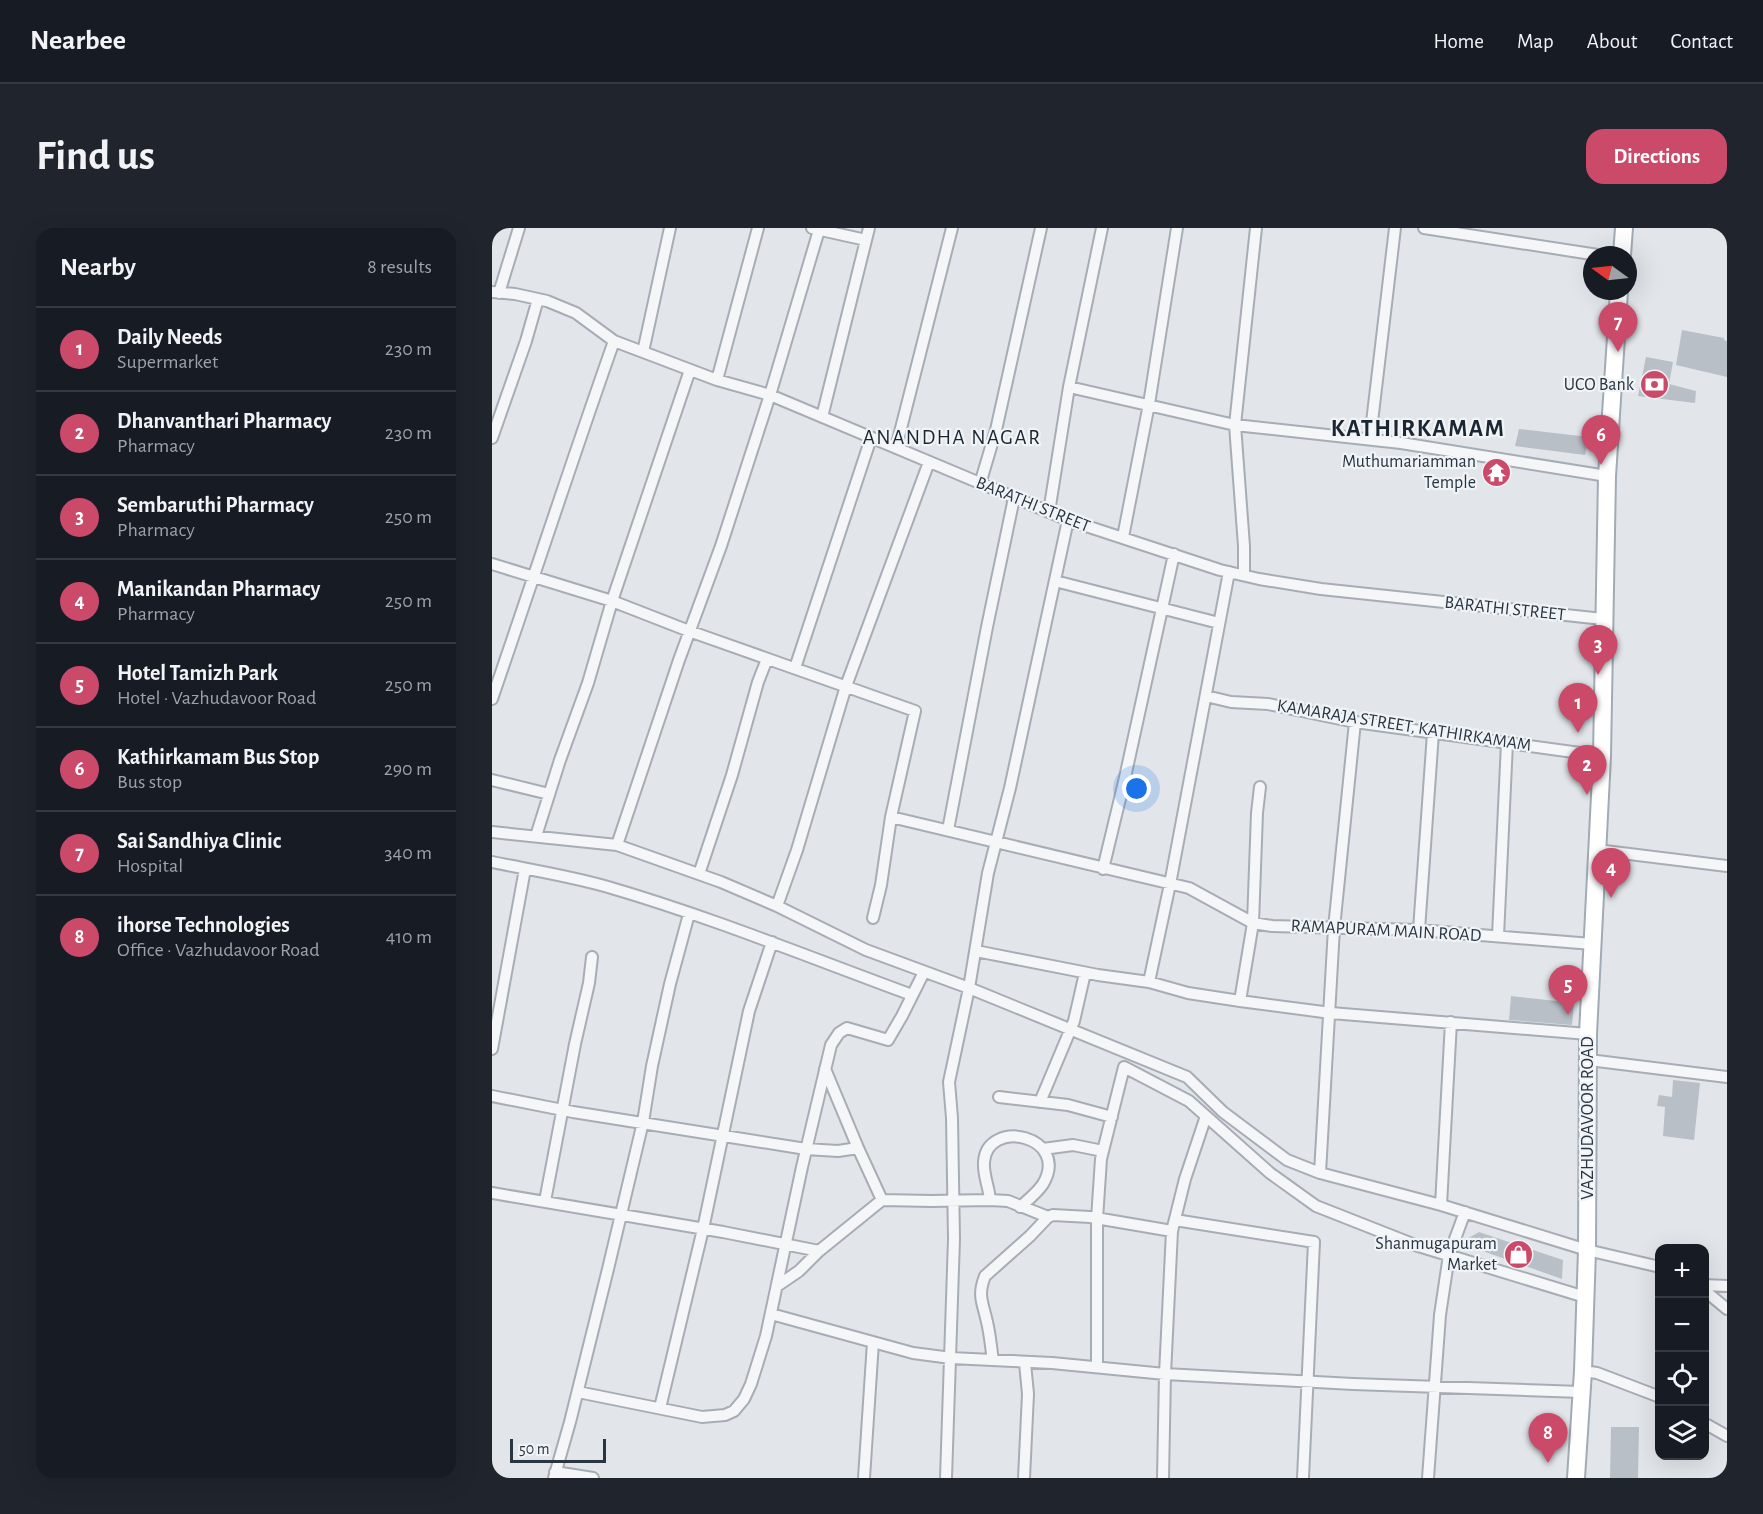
<!DOCTYPE html>
<html lang="en">
<head>
<meta charset="utf-8">
<style>
	body { margin:0; font-family:"Alegreya Sans",sans-serif; background:#20242c; color:#f1f3f6 }
	.controls { position:absolute; right:18px; bottom:18px; display:grid; overflow:hidden; border-radius:12px; box-shadow:0 6px 24px #0002 }
	.controls button { width:54px; height:54px; display:grid; place-items:center; padding:0; border:0; border-bottom:2px solid #363941; background:#171b24; color:#f1f3f6; font:30px sans-serif }
	.compass { position:absolute; left:1091px; top:18px; width:54px; height:54px; border-radius:50%; background:#171b24; box-shadow:0 6px 24px #0002; rotate:285deg }
	.scale { position:absolute; left:18px; bottom:15px; width:96px; box-sizing:border-box; padding-left:6px; border:3px solid #2a3542; border-top:0; font-size:16px; line-height:21px; white-space:nowrap; color:#2a3542; -webkit-text-stroke:4px #f1f4f7; paint-order:stroke }
	.you { position:absolute; left:645px; top:561px; width:21px; height:21px; margin:-15px; border:4px solid #fff; border-radius:50%; background:#1a73e8; box-shadow:0 0 0 9px #1a73e833 }
	.badge { display:grid; place-items:center; width:39px; height:39px; border-radius:50%; background:#cc4a69; color:#fff; font-size:20px; font-weight:700 }
	.pin { position:absolute; translate:-50% -50px; filter:drop-shadow(0 2px 3px #0008) }
	.pin::after { content:''; position:absolute; top:32px; width:21px; height:18px; background:inherit; clip-path:polygon(0 0,100% 0,50% 100%) }
	.list { margin:0; padding:0; list-style:none }
	h2 { display:flex; justify-content:space-between; align-items:center; height:78px; margin:0; padding:0 24px; font-size:26px }
	h2 small { font-size:20px; font-weight:400; color:#9ea1a6 }
	.list li { display:grid; grid-template-columns:39px 1fr auto; gap:18px; align-items:center; box-sizing:border-box; height:84px; padding:0 24px; border-top:2px solid #363941 }
	.list b { display:block; font-size:22px; white-space:nowrap }
	.list p { margin:0; font-size:20px; white-space:nowrap; color:#9ea1a6 }
	.list em { font-size:20px; font-style:normal; color:#9ea1a6 }
	.icon { flex:none; width:33px; height:33px; fill:none; stroke:currentColor; stroke-width:2; stroke-linecap:round; stroke-linejoin:round }
	.map { position:relative; flex:none; width:1235px; height:1250px; overflow:hidden; border-radius:18px }
	header { display:flex; align-items:center; gap:36px; box-sizing:border-box; height:84px; padding:0 30px; background:#171b24; border-bottom:2px solid #363941 }
	header strong { font-size:28px }
	nav { display:flex; gap:33px; margin-inline-start:auto; font-size:21px }
	.intro { display:flex; align-items:center; justify-content:space-between; box-sizing:border-box; height:144px; padding:0 36px }
	h1 { margin:0; font-size:42px }
	.button { padding:15px 27px; border-radius:18px; background:#cc4a69; color:#fff; font-size:21px; font-weight:700 }
	main { display:flex; gap:36px; padding:0 36px }
	aside { flex:1; background:#171b24; border-radius:18px; box-shadow:0 6px 24px #0002 }
	.map>svg:first-child { display:block }
	.building { fill:#b9bfc7 }
	.lines { fill:none; stroke-linecap:round; stroke-linejoin:round }
	.street-casing { stroke:#a7adb4; stroke-width:14 }
	.primary-casing { stroke:#a1abb5; stroke-width:20 }
	.street { stroke:#f4f6f8; stroke-width:10 }
	.primary { stroke:#fff; stroke-width:16 }
	.labels { text-anchor:middle; dominant-baseline:central; stroke-width:4.5; stroke-linejoin:round; paint-order:stroke }
	.poi-label { font-size:18px; fill:#2a3542; stroke:#f1f4f7; text-anchor:end }
	.street-label { font-size:18px; fill:#2a3542; stroke:#f1f4f7 }
	.quarter-label { font-size:21px; letter-spacing:1.5px; fill:#1c2632; stroke:#f1f4f7 }
	.district-label { font-size:24px; font-weight:bold; letter-spacing:1.5px; fill:#1c2632; stroke:#f1f4f7 }
</style>
</head>
<body>
<header>
<strong>Nearbee</strong>
<nav><a>Home</a><a>Map</a><a>About</a><a>Contact</a></nav>
</header>
<div class="intro"><h1>Find us</h1><a class="button">Directions</a></div>
<main>
<aside>
<h2>Nearby<small>8 results</small></h2>
<ul class="list">
<li><span class="badge">1</span><div><b>Daily Needs</b><p>Supermarket</p></div><em>230 m</em></li>
<li><span class="badge">2</span><div><b>Dhanvanthari Pharmacy</b><p>Pharmacy</p></div><em>230 m</em></li>
<li><span class="badge">3</span><div><b>Sembaruthi Pharmacy</b><p>Pharmacy</p></div><em>250 m</em></li>
<li><span class="badge">4</span><div><b>Manikandan Pharmacy</b><p>Pharmacy</p></div><em>250 m</em></li>
<li><span class="badge">5</span><div><b>Hotel Tamizh Park</b><p>Hotel · Vazhudavoor Road</p></div><em>250 m</em></li>
<li><span class="badge">6</span><div><b>Kathirkamam Bus Stop</b><p>Bus stop</p></div><em>290 m</em></li>
<li><span class="badge">7</span><div><b>Sai Sandhiya Clinic</b><p>Hospital</p></div><em>340 m</em></li>
<li><span class="badge">8</span><div><b>ihorse Technologies</b><p>Office · Vazhudavoor Road</p></div><em>410 m</em></li>
</ul>
</aside>
<div class="map">
<svg width="1235" height="1250" viewBox="0 0 1235 1250">
	<rect width="100%" height="100%" fill="#e2e6ea"/>
	<path class="building" d="M1190,102l42,8v2l3,1v36l-51,-12z
		M1154,129l27,5 -4,22 27,7 -1,12 -57,-7z
		M1027,201l70,8 -4,18 -70,-9z
		M1019,768l63,7 -2,22 -63,-5z
		M1181,852l27,3 -6,57 -31,-4 2,-29 -8,-1 2,-11 13,2z
		M987,1004l84,28 -1,19 -88,-31 -11,-7z
		M1119,1199h28l-1,51h-28z"/>
	<g class="lines">
		<defs>
			<path id="street" d="M320,0l54,12
				M932,0l174,27
				M0,64l23,2 32,7 29,12 38,28 103,39 53,15 298,125 152,50 39,9 62,10 282,30
				M7,65l20,-65
				M151,124l27,-124
				M225,152l41,-152
				M577,159l166,38 166,18 206,33
				M330,189l47,-189
				M0,210l34,-97 12,-42
				M878,211l25,-211
				M404,220l56,-220
				M488,256l16,-54 45,-202
				M557,284l20,-125 33,-159
				M631,309l26,-133 28,-176
				M0,336l120,37 77,30 226,80 -24,106 -10,68 -8,33
				M752,347v-29l-9,-121 21,-197
				M563,353l164,42
				M303,440l76,-230
				M714,468l25,6 37,2 87,18 247,34
				M0,471c41,-119 80,-239 122,-358
				M0,552l57,14
				M399,589l298,71 64,35 19,3 147,4 173,14
				M456,602l39,-203 27,-129
				M0,604l125,13 104,37 56,24 89,44 103,38 218,89 36,35 64,48 33,13 121,32 146,45 73,17
				M44,608l24,-76 28,-77 24,-82 78,-231
				M125,617l62,-185 42,-114 49,-151 49,-165
				M1105,622l130,16
				M0,634c39,8 78,14 116,25 103,30 203,71 304,108
				M611,641l21,-87 50,-228
				M207,646l33,-99 26,-93 9,-23
				M285,678l20,-56 49,-164 83,-224
				M927,702l14,-197
				M1006,708l9,-193
				M484,723l122,24 51,7 39,11 52,8 91,12 257,21
				M657,754l21,-98 59,-312
				M748,773l13,-78 4,-110 3,-26
				M0,821l33,-180
				M1097,832l138,17
				M333,841l33,79 24,52
				M0,868l81,16 233,37 32,2 20,-3
				M507,869l69,8 44,12
				M548,874l34,-81 11,-48
				M551,921l30,-4 30,6
				M828,945l14,-245 21,-206
				M0,965l231,39 96,19
				M498,972c-1,-13 -7,-25 -6,-38 3,-45 87,-26 59,22 -6,9 -15,16 -23,23
				M53,973l30,-157 14,-61 3,-26
				M949,977l10,-183
				M683,992l139,22 -11,236
				M1212,1057l23,1
				M285,1058l22,-15 20,-20 63,-51 49,1 59,-1 18,1 40,16
				M1212,1062l23,19
				M279,1086l142,39 38,5 101,5 113,11 188,10 228,8
				M501,1132c-2,-12 -3,-26 -6,-38 -4,-19 -10,-26 -2,-46l45,-40 18,-19 5,-2 37,2 82,14
				M605,1139v-148l4,-60 23,-92 65,34 81,72 46,33 99,39 170,52
				M1091,1143l14,2 63,24
				M86,1164l124,25 23,-2 9,-4 10,-12 7,-15 15,-48 36,-169 29,-122 8,-12 8,-5 41,12 14,-24 22,-44
				M168,1180l43,-179 46,-218 23,-69
				M1212,1195l23,13
				M63,1244l38,6
				M62,1250l16,-56 38,-153 35,-147 9,-56 18,-82 19,-70
				M372,1250l9,-136
				M454,1250l8,-239 -2,-121 -3,-36 20,-94 19,-115 22,-85 58,-268
				M532,1250l4,-84 -3,-31
				M671,1250l2,-104 7,-143 13,-52 21,-63
				M936,1250l12,-163 9,-60 16,-43"/>
			<path id="primary" d="M1130,27l2,-27
				M1084,1250l7,-107 4,-121 1,-216 14,-278 5,-280 12,-185"/>
		</defs>
		<use href="#street" class="street-casing"/>
		<use href="#primary" class="primary-casing"/>
		<use href="#street" class="street"/>
		<use href="#primary" class="primary"/>
	</g>
	<defs>
		<symbol id="bank-disc" viewBox="-11 -11 22 22"><circle r="9.5" fill="#cc4a69" stroke="#f1f4f7"/><path d="M-6-4H6V4H-6ZM0-2.3a2.3 2.3 0 1 0 0 4.6a2.3 2.3 0 1 0 0-4.6Z" fill="#fff"/></symbol>
		<symbol id="temple-disc" viewBox="-11 -11 22 22"><circle r="9.5" fill="#cc4a69" stroke="#f1f4f7"/><path d="M0-6L5-2H3V0L6.5 2.5H4V6H1.5V3h-3V6H-4V2.5H-6.5L-3 0V-2H-5Z" fill="#fff"/></symbol>
		<symbol id="shop-disc" viewBox="-11 -11 22 22"><circle r="9.5" fill="#cc4a69" stroke="#f1f4f7"/><path d="M-5-2.5h2.3a2.7 3.5 0 0 1 5.4 0H5L5.5 6h-11ZM-1.5-2.5h3a1.5 2.3 0 0 0-3 0Z" fill="#fff"/></symbol>
	</defs>
	<g fill-rule="evenodd">
		<use href="#bank-disc" x="1146" y="140" width="33" height="33"/>
		<use href="#temple-disc" x="988" y="228" width="33" height="33"/>
		<use href="#shop-disc" x="1010" y="1010" width="33" height="33"/>
	</g>
	<g class="labels">
		<g class="poi-label">
			<text x="1142" y="157">UCO Bank</text>
			<text x="984" y="234">Muthumariamman<tspan x="984" dy="21">Temple</tspan></text>
			<text x="1005" y="1016">Shanmugapuram<tspan x="1005" dy="21">Market</tspan></text>
		</g>
		<g class="street-label">
			<text transform="translate(541 277) rotate(22)">BARATHI STREET</text>
			<text transform="translate(1013 381) rotate(6)">BARATHI STREET</text>
			<text transform="translate(912 498) rotate(9)">KAMARAJA STREET, KATHIRKAMAM</text>
			<text transform="translate(894 703) rotate(3)">RAMAPURAM MAIN ROAD</text>
			<text transform="translate(1096 890) rotate(-90)">VAZHUDAVOOR ROAD</text>
		</g>
		<g class="quarter-label">
			<text x="460" y="209">ANANDHA NAGAR</text>
		</g>
		<g class="district-label">
			<text x="926" y="201">KATHIRKAMAM</text>
		</g>
	</g>
</svg>
<div class="controls">
<button>+</button>
<button>−</button>
<button><svg class="icon" aria-label="locate" viewBox="0 0 24 24"><circle cx="12" cy="12" r="6"/><path d="M12 2v4M12 18v4M2 12h4M18 12h4"/></svg></button>
<button><svg class="icon" aria-label="layers" viewBox="0 0 24 24"><path d="M12 4l9 5-9 5-9-5zM3 14l9 5 9-5"/></svg></button>
</div>
<svg class="compass" viewBox="-18 -18 36 36"><path d="M0-13l5 13h-10z" fill="#e53935"/><path d="M0 13l5-13h-10z" fill="#9ea1a6"/></svg>
<div class="scale">50 m</div>
<div class="you"></div>
<div class="pin badge" style="left:1086px;top:505px">1</div>
<div class="pin badge" style="left:1095px;top:567px">2</div>
<div class="pin badge" style="left:1106px;top:447px">3</div>
<div class="pin badge" style="left:1119px;top:670px">4</div>
<div class="pin badge" style="left:1076px;top:787px">5</div>
<div class="pin badge" style="left:1109px;top:237px">6</div>
<div class="pin badge" style="left:1126px;top:124px">7</div>
<div class="pin badge" style="left:1056px;top:1235px">8</div>
</div>
</main>
</body>
</html>
